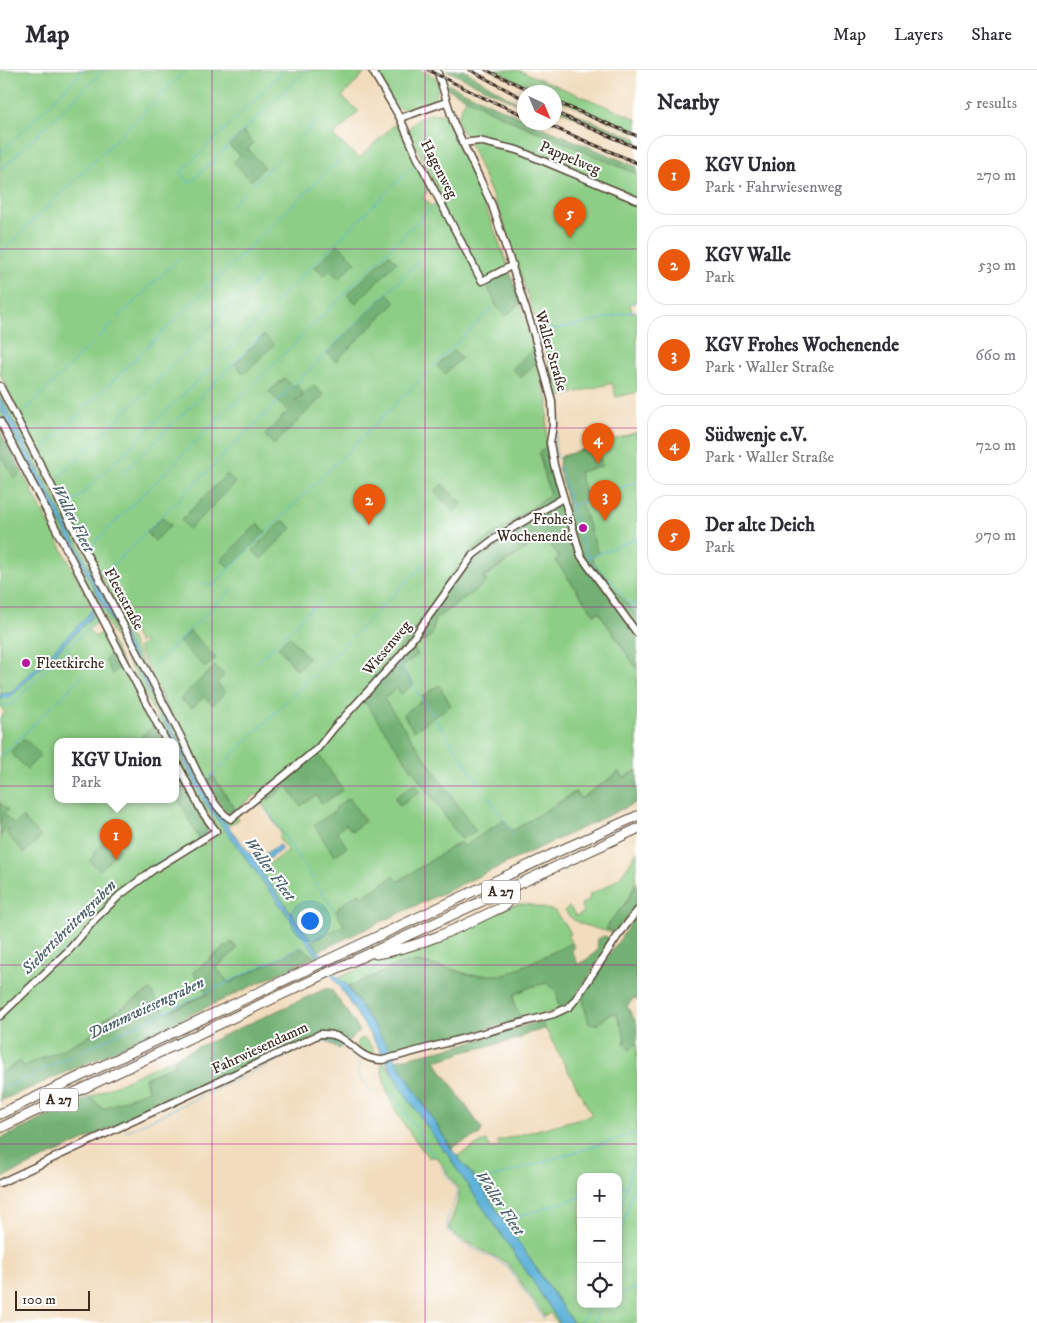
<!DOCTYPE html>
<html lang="en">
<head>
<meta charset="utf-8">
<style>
	body { margin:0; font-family:"IM FELL DW Pica",serif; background:#f2f2f3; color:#2b2b33 }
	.controls { position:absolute; right:15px; bottom:15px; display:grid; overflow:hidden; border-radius:10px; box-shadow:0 2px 8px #0003 }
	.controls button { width:45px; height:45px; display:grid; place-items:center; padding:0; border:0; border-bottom:1px solid #e1e1e2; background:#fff; color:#2b2b33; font:25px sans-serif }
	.compass { position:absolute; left:517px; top:15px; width:45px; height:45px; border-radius:50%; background:#fff; box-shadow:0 2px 8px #0003; rotate:136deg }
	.scale { position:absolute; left:15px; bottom:12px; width:75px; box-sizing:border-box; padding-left:5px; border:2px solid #3b2a1e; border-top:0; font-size:14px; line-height:18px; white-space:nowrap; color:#3b2a1e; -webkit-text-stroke:4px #fff; paint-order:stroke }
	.you { position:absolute; left:309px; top:850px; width:18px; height:18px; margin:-12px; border:4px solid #fff; border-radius:50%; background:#1a73e8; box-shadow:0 0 0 8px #1a73e833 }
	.badge { display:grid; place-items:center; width:32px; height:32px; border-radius:50%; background:#ea580c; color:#fff; font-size:16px; font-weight:700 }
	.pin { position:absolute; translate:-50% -41px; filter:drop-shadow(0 1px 2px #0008) }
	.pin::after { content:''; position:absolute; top:26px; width:18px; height:15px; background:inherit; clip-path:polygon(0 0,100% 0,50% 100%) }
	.popup { position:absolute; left:54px; top:668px; width:125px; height:65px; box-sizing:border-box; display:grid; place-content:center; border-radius:10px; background:#fff; filter:drop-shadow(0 1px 4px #0005); font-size:16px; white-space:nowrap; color:#7c7c81 }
	.popup b { font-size:19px; color:#2b2b33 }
	.popup::after { content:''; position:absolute; left:50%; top:100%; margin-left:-10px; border:10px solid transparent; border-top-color:#fff }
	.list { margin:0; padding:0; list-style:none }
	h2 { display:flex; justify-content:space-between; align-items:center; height:65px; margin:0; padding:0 20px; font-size:21px }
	h2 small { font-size:16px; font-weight:400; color:#7c7c81 }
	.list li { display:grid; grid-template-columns:32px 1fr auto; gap:15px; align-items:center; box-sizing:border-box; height:80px; margin:0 10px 10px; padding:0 10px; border:1px solid #e1e1e2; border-radius:20px }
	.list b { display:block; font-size:19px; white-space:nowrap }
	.list p { margin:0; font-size:16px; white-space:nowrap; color:#7c7c81 }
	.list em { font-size:16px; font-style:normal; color:#7c7c81 }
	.icon { flex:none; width:28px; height:28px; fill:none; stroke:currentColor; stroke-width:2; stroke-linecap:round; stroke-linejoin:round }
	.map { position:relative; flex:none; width:637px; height:1253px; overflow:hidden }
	header { display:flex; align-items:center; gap:30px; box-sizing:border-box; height:70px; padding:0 25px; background:#fff; border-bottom:1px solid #e1e1e2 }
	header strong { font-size:24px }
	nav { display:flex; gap:28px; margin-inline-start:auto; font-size:18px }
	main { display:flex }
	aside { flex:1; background:#fff }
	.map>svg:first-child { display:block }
	.green { fill:#8dce86; stroke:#647c52; fill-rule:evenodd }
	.forest { fill:#72b173; stroke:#566e48 }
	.water { fill:#5fb2da; stroke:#4d6e7c }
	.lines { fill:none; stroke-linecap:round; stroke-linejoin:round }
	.stream { stroke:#5fb2da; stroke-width:1 }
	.minor-casing { stroke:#564536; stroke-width:9 }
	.highway-casing { stroke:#564536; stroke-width:11 }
	.minor { stroke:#fff; stroke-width:6 }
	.highway { stroke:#fff; stroke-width:9 }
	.rail-casing { stroke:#3b2a1e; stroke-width:3 }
	.rail { stroke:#fff; stroke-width:1; stroke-dasharray:4; stroke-linecap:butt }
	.grid { fill:none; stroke:#b5179e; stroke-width:1; stroke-opacity:0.55 }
	.poi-dot { fill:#b5179e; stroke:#fff; stroke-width:2 }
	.labels { text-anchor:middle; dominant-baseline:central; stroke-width:4; stroke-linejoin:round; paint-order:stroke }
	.shield { fill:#fff; stroke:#766a62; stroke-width:1 }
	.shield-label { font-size:14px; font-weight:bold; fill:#3b2a1e }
	.street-label { font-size:15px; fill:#3b2a1e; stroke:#fff }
	.poi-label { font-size:15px; fill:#3b2a1e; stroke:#fff; text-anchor:end }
	.water-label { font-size:16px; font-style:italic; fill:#496069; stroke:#fff }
</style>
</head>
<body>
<header>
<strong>Map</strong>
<nav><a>Map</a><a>Layers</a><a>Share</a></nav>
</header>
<main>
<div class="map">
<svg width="637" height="1253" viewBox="0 0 637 1253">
	<rect width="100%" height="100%" fill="#fff"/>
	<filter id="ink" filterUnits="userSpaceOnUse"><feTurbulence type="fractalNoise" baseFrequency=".02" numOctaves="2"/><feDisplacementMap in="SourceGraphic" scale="10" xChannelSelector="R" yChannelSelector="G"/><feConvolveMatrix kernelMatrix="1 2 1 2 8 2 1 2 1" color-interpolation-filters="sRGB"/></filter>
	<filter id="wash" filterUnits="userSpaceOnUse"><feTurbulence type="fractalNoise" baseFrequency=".0096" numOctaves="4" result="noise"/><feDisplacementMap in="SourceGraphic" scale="20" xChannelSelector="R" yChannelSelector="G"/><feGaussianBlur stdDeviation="1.12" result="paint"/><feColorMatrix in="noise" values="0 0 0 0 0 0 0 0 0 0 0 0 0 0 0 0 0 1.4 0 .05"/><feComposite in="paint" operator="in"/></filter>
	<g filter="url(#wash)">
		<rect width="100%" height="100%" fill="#f1dcbc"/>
		<path class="green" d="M0,0h367l-25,27 17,14 -26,25 26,22 37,-35 19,36v2l4,3 12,23 -8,10 9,10 10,-8 -34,-69c10,-14 20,-19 37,-15l12,28 22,46 30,80 -3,46 14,-12 17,58v7l11,32 -2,46 -7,7 11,42 -78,55 -28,35 -37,55 -36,41 13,18 13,-11 16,-3 -12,-18 12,-19 19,-13 3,-16 51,-37 -3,-4 62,-42 14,21 -4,3 39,54 5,-2 38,57v101l-13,8 -5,-6 -39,27 -5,-7 -63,40 -8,-12 -41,27 -4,-4 -60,38 -5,-5 -32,21 -3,-4 -14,32 -33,16 -52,-71 28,-19 -9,-12 2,-6 -25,-39 -20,16 -23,-34 -7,8 -68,-136 7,-6 -3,-2 -3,3 -7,-14 -3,1 -61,-118 -29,-60 -39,-78z
			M375,0h46l14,7c2,5 4,10 2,15 -3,12 -25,23 -36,17 -11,-6 -20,-28 -26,-39z
			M493,0h25l119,49v14l-82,-35 -1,-6h-13z
			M466,28l46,23 125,53v127l-7,3 2,9 5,-1v80l-21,5 -4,-14 -53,14 -25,-82 -31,-95 -36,-82 -6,-8 -4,-12z
			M0,320l223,426 14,1 2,2 -11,8 -20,-29 -71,-139 -5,-6 -11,-24 -116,-222 -5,-10z
			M0,338l174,333h-5l-169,-324z
			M637,362v184l-32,-37 -14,-21 -32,-88 1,-13z
			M0,385l15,24 7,-7 77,148 -11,10 7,7 10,-7 58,111h-106v58h118v-7l28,53 17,-12 -19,-29 -26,-51v-10l29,58 114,154 -4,2 -10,-8 -5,-1 -70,35 -13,-15 21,-19 -5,-7 -22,16 -2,35 -42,20 -17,-22 -46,29 4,7 -50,25 -34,14 -3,-5 -20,13v-357l5,-5 -5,-5z
			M637,781c0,28 0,36 -17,59 -5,7 -11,11 -14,19l9,3v2c-16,-6 -43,-8 -50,-24l4,-4 7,10 7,-3 -2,-9 8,-4 1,-6c29,-13 31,-16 47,-43z
			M520,834h7l28,7 8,12h2l6,11 -4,1 5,8 -67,32h-35l-22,-7 -31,-6 -11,1 -16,5 -18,9 -24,10 -10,-9 49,-22 67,-23 57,-27z
			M547,913l10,9 2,18 -37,10 -8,-15v-10l16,-8z
			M582,925l4,19 13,10 9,-9 8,-2 8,20 1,12 5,5 7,-7v280h-64l-95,-141 -21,-26 26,-14 4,-1 4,7 9,-2 -3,-5 95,-26 -51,-94 33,-14zM581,1107h37v127h-37z
			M362,968c6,2 13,11 12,18 -9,-3 -13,-5 -18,-13z
			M176,987l-1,7 -30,14 3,12 -45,19 -13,-12z
			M385,993l58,87c6,2 8,6 9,12l75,110 33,51h-3l-7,-10 -5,4 -38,-54 -52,-27 -6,-8c2,-12 12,-28 10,-38l-22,-33h-9c-14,-18 -29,-38 -38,-58 -5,-11 -7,-23 -9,-34z"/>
		<path class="forest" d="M446,0h18l60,37z
			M445,13l79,36v3l8,1 105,44v7l-125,-53 -66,-33z
			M554,35l83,34v5l-82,-36z
			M243,62l10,11 -5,6 16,18 -13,14 -17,-19 6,-7 -12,-10z
			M338,174l18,18 -17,17 -9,-9 -6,5 -9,-8z
			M389,184l8,8 -41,41 -9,-8z
			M509,199l11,34 -14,13 -9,-9 -11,-24 1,-3z
			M387,223l9,9 -60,59 -9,-8z
			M264,265l10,10 -30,29 -9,-10z
			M533,279l4,12 -16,17 -9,-9 19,-19z
			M454,280l8,8 -17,16 -8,-8z
			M284,308l9,9 3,-3 7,9 -17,17 -17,-18z
			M313,315l11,10 -50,50 -9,-10z
			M0,361l22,41 -7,7 -15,-24z
			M597,375l5,21 -23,6 8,28 -6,2 17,51 -7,5 14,21 32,37v53l-38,-57 -5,2 -39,-54 4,-3 -14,-21 -62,41 4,5 -52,37 -3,16 -19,13 5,7 -17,12 13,17 -13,10 -4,-6 -13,11 92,132 -15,8 -97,-138 12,-13 -5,-7 36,-41 37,-55 28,-35 78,-55 -11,-42 7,-7 16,59h6l-9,-35 1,-13z
			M227,404l9,9 -47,46 -8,-9z
			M442,414l20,19 -8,9 -20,-20z
			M162,447l9,8 -16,16 -8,-8z
			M283,450l9,8 -31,31 -8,-9z
			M258,453l8,9 -36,36 -9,-8z
			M190,561l26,27 -11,10 -26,-26z
			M289,566l20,23 -12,11 -19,-23z
			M115,580l7,15 -10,9 -7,-14z
			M215,596l9,9 -7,8 8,9 -12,13 -9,-8 -12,11 -12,-9z
			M439,615l12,20 -37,26 -11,-17 20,-14 -1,-3z
			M154,655l6,12 -4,4h-17l-1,-1z
			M24,668l17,17 -14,14 -17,-17z
			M318,683l25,37 -21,14 -6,-9 -15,11 -14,-20 -18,14 -3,-5z
			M175,696l23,46 13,18 -12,9 -24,-47z
			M637,700v32l-318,149 -7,-10 32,-16 -8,-13 4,-6 19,-13 3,4 32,-21 5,5 61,-39 3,5 41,-27 8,11 64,-39 5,7 38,-27 5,6z
			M213,706l23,34 -9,4 -21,-30z
			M415,713l5,8 -20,15 -5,-8z
			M349,728l16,23 -13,10 -6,-7 -9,8 10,15 -13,9 -20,-31 22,-15 -1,-2z
			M0,732l8,8 -4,4 9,9 -13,13z
			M22,747l19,20 -17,16 -18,-20z
			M108,768l12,12 -20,20 -11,-10 5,-5 -1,-2z
			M637,812v22l-22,28 -9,-3 4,-8 17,-19z
			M637,844v87l-3,-3 -7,8 10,18v19l-7,7 -5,-5 -1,-12 -8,-20 -9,2 -8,9h-10l-7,-29z
			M604,866l7,2 1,3 -41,62 -12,7 -2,-18 -10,-9 -17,4 -16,8v10l8,15 -130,33 -44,-66 24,-10 18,-9 16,-5 11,-1 31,6 22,7h35l67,-32 3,4 -4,3 7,14 8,-4 11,-9 1,-12z
			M232,872l5,7 -21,19 13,15 70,-35 5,1 10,8 -220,103 -94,41v-27l20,-13 4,5 33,-14 50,-25 -4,-7 47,-30 16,23 42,-19 -15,-22z
			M325,919h6l29,42 -21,18 -19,-12 -197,85 -123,57v-40l90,-42 13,12 45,-19 -3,-12 30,-14 1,-7z
			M541,951l4,8 -23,6v3l-63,15v1l-24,7 47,68 -2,5 -23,11 -5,4 -56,-89 58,-13z"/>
		<path class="water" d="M0,327l208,401 11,17 36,45 24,-15 3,4 -24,18 80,111 7,5 47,70 60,97 26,32 95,141h-13l-33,-51 -75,-110c-1,-6 -3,-10 -9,-12l-36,-53 -16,-27 -9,-17 -47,-73 -131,-179 -29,-60 -175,-333z
			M91,540h2l-2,8 -78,77 -4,3 -9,1v-5l10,-1 77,-76z"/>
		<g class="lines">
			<path class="stream" d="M285,0l-105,103 10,10 116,-113
				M301,67l16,-16
				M0,83l84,-83
				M0,101l104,-101
				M252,115l27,-27
				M393,116l23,-22
				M232,135l12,-12
				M212,155l4,-5
				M0,184l186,-184
				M274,234l115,-114
				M630,234l7,-2
				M119,247l60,-59
				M550,260l38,-7 49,-13
				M98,268l14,-14
				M217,291l50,-50
				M432,298l61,-61
				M558,332l1,16
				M23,343l69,-70
				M557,354l-2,23 3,12
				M39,383l306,-299
				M560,397l16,56
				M122,404l141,-139
				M55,411l208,-206
				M570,436l67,-24
				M67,439l145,-143
				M579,462l7,20 4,8
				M90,477l346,-344
				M589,488l48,-20
				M592,492l19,18 26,34
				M351,500l9,-10
				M103,505l316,-314
				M203,512l9,4 217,-215
				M631,534l6,-2
				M351,568l77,-78
				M280,570l41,-41
				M408,581l16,-23
				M257,592l20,-19
				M398,593l116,172
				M154,595l79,-77
				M380,614l22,-26
				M57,632l27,-28
				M0,635h11l86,-86
				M0,688l53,-53
				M207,710l141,-139
				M262,733l73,108
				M199,768l10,-8
				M118,823l33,-26 27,-16
				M47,896l21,-19
				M390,1019l45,69
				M0,1020l302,-143
				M125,1062l192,-90c20,-4 31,8 44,22l-4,9 14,18h5
				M441,1096l17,26 -11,28 1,11 9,9 49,25 38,54
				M478,1112l159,-49
				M618,1117l8,-2
				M618,1147l19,-67
				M503,1151l78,-24
				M618,1176l19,-73
				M618,1225l19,-7
				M579,1253l16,-19
				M593,1253l9,-19"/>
		</g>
	</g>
	<g filter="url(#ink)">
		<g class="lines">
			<defs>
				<path id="minor" d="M372,0l28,48 17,39 62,119 3,5 31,-16
					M437,0l17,54 38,81 41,126 19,70 1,24 -3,18 4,22 27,91 56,77
					M400,48l46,-16
					M462,73l17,-2 38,9 120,50
					M0,316l180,349c11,22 30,73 51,84l87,-71 16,-20 66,-72 73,-101 21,-16 69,-41
					M0,351l166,320
					M0,946l69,-66 27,-32 24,-23 33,-25 63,-39 -14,-19 -27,-53
					M0,1113l320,-149c32,-2 33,26 63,26l171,-46 15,-7 6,-7 42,-63 20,-26"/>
				<path id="highway" d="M376,884c46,-7 88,-29 130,-49
					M0,1044l559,-263 78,-35
					M0,1058l323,-153 314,-146"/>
			</defs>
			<use href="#minor" class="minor-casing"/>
			<use href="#highway" class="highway-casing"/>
			<use href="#minor" class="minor"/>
			<use href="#highway" class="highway"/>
			<defs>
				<path id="rail" d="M428,0l54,27 42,18
					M470,0l54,29
					M486,0l48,22
					M554,31l83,35
					M554,42l83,36
					M541,52l96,41"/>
			</defs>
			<use href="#rail" class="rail-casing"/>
			<use href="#rail" class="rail"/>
		</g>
	</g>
	<path class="grid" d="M212,0v1253M425,0v1253M0,179h637M0,358h637M0,537h637M0,716h637M0,895h637M0,1074h637"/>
	<g class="poi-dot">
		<circle cx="583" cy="458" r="5"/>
		<circle cx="26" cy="593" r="5"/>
	</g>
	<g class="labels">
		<g class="shield">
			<rect x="482" y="810.5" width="38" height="23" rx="4"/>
			<rect x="40" y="1018.5" width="38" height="23" rx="4"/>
		</g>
		<g class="shield-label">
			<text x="501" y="822">A 27</text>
			<text x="59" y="1030">A 27</text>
		</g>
		<g class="street-label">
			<text transform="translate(570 88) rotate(23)">Pappelweg</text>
			<text transform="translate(439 99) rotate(63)">Hagenweg</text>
			<text transform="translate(551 281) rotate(74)">Waller Straße</text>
			<text transform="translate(124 529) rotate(62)">Fleetstraße</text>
			<text transform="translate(387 578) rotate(-50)">Wiesenweg</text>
			<text transform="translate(260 978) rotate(-25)">Fahrwiesendamm</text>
		</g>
		<g class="poi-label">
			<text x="573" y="449">Frohes<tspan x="573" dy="17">Wochenende</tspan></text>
			<text x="36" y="593" text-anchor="start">Fleetkirche</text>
		</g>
		<g class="water-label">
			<text transform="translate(73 448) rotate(63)">Waller Fleet</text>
			<text transform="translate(270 799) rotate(54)">Waller Fleet</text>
			<text transform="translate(69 857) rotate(-45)">Siebertsbreitengraben</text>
			<text transform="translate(146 938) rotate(-25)">Dammwiesengraben</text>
			<text transform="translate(500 1133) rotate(56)">Waller Fleet</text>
		</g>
	</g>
</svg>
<div class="controls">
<button>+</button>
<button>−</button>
<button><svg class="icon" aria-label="locate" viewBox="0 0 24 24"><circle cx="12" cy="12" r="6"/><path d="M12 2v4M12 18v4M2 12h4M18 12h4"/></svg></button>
</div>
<svg class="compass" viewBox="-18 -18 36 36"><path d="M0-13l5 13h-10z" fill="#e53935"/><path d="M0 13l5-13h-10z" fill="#7c7c81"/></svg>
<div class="scale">100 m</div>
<div class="you"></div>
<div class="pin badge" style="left:116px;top:790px">1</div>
<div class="popup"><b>KGV Union</b>Park</div>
<div class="pin badge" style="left:369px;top:455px">2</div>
<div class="pin badge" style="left:605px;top:451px">3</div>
<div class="pin badge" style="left:598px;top:394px">4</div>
<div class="pin badge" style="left:570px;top:168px">5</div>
</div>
<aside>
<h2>Nearby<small>5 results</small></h2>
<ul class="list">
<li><span class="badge">1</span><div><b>KGV Union</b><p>Park · Fahrwiesenweg</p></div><em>270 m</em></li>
<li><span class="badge">2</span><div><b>KGV Walle</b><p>Park</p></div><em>530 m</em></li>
<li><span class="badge">3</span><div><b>KGV Frohes Wochenende</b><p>Park · Waller Straße</p></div><em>660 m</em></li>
<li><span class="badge">4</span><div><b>Südwenje e.V.</b><p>Park · Waller Straße</p></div><em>720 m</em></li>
<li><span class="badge">5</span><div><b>Der alte Deich</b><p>Park</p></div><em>970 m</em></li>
</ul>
</aside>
</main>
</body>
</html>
